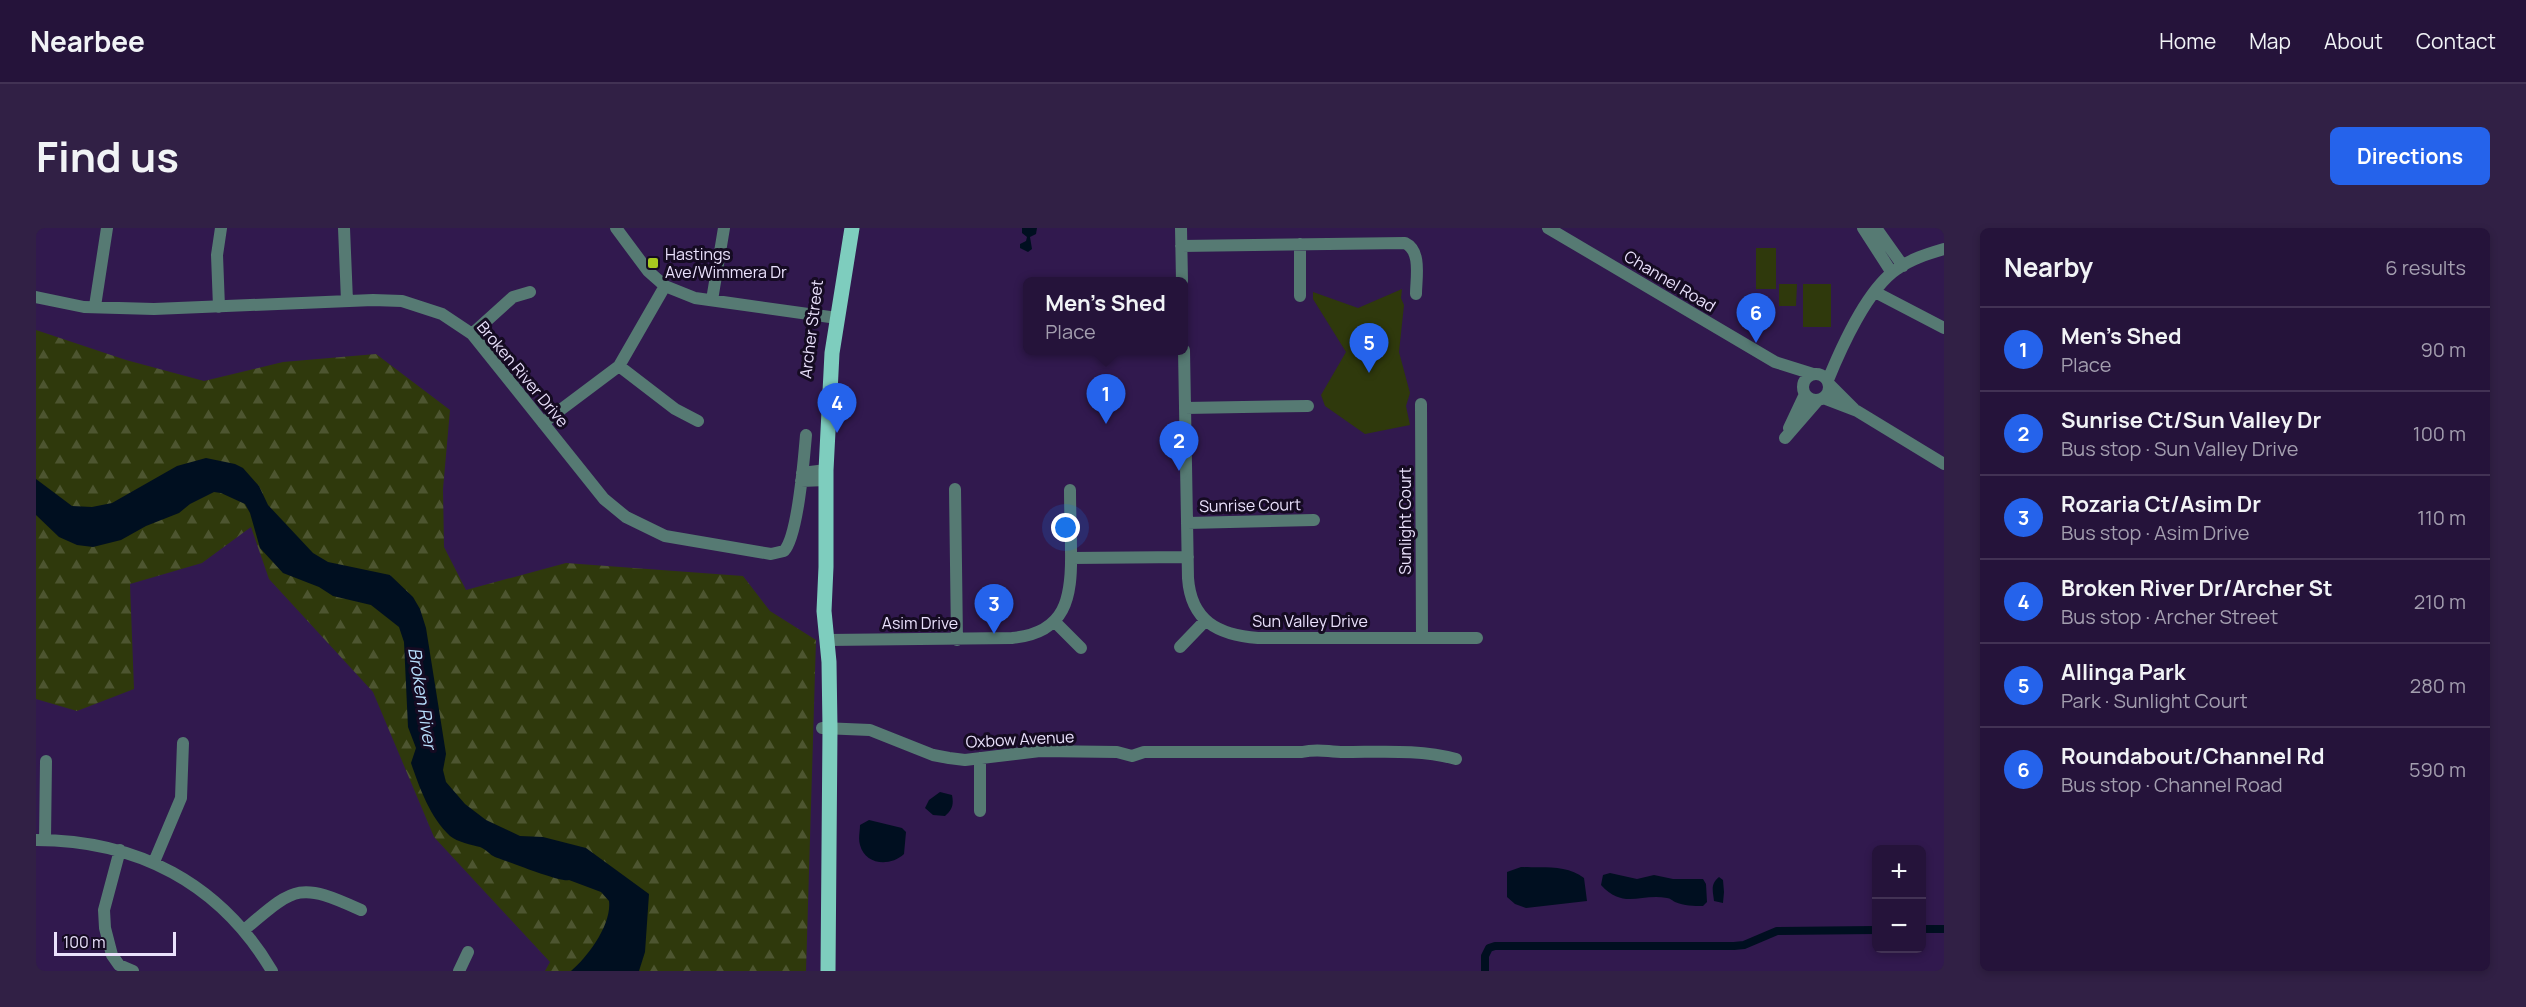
<!DOCTYPE html>
<html lang="en">
<head>
<meta charset="utf-8">
<style>
	body { margin:0; font-family:Manrope,sans-serif; background:#312045; color:#f1f3f6 }
	.controls { position:absolute; right:18px; bottom:18px; display:grid; overflow:hidden; border-radius:9px; box-shadow:0 3px 9px #0003 }
	.controls button { width:54px; height:54px; display:grid; place-items:center; padding:0; border:0; border-bottom:2px solid #423254; background:#25133a; color:#f1f3f6; font:30px sans-serif }
	.scale { position:absolute; left:18px; bottom:15px; width:122px; box-sizing:border-box; padding-left:6px; border:3px solid #eae1fc; border-top:0; font-size:16px; line-height:21px; white-space:nowrap; color:#eae1fc; -webkit-text-stroke:4px #150b22; paint-order:stroke }
	.you { position:absolute; left:1030px; top:300px; width:21px; height:21px; margin:-15px; border:4px solid #fff; border-radius:50%; background:#1a73e8; box-shadow:0 0 0 9px #1a73e833 }
	.badge { display:grid; place-items:center; width:39px; height:39px; border-radius:50%; background:#2563eb; color:#fff; font-size:20px; font-weight:700 }
	.pin { position:absolute; translate:-50% -50px; filter:drop-shadow(0 2px 3px #0008) }
	.pin::after { content:''; position:absolute; top:32px; width:21px; height:18px; background:inherit; clip-path:polygon(0 0,100% 0,50% 100%) }
	.popup { position:absolute; left:987px; top:49px; width:165px; height:78px; box-sizing:border-box; display:grid; place-content:center; border-radius:9px; background:#25133a; filter:drop-shadow(0 2px 4px #0005); font-size:20px; white-space:nowrap; color:#a39eaf }
	.popup b { font-size:22px; color:#f1f3f6 }
	.popup::after { content:''; position:absolute; left:50%; top:100%; margin-left:-12px; border:12px solid transparent; border-top-color:#25133a }
	.list { margin:0; padding:0; list-style:none }
	h2 { display:flex; justify-content:space-between; align-items:center; height:78px; margin:0; padding:0 24px; font-size:26px }
	h2 small { font-size:20px; font-weight:400; color:#a39eaf }
	.list li { display:grid; grid-template-columns:39px 1fr auto; gap:18px; align-items:center; box-sizing:border-box; height:84px; padding:0 24px; border-top:2px solid #423254 }
	.list b { display:block; font-size:22px; white-space:nowrap }
	.list p { margin:0; font-size:20px; white-space:nowrap; color:#a39eaf }
	.list em { font-size:20px; font-style:normal; color:#a39eaf }
	.map { position:relative; flex:none; width:1908px; height:743px; overflow:hidden; border-radius:9px }
	header { display:flex; align-items:center; gap:36px; box-sizing:border-box; height:84px; padding:0 30px; background:#25133a; border-bottom:2px solid #423254 }
	header strong { font-size:28px }
	nav { display:flex; gap:33px; margin-inline-start:auto; font-size:21px }
	.intro { display:flex; align-items:center; justify-content:space-between; box-sizing:border-box; height:144px; padding:0 36px }
	h1 { margin:0; font-size:42px }
	.button { padding:15px 27px; border-radius:9px; background:#2563eb; color:#fff; font-size:21px; font-weight:700 }
	main { display:flex; gap:36px; padding:0 36px }
	aside { flex:1; background:#25133a; border-radius:9px; box-shadow:0 3px 9px #0003 }
	.map>svg:first-child { display:block }
	.forest { fill:url(#forest-firs) }
	.park { fill:#2f390c }
	.water { fill:#000f20 }
	.lines { fill:none; stroke-linecap:round; stroke-linejoin:round }
	.canal { stroke:#000f20; stroke-width:8 }
	.minor { stroke:#567a73; stroke-width:12 }
	.major { stroke:#7ecdbe; stroke-width:15 }
	.poi-dot { fill:#a7c81f; stroke:#150b22; stroke-width:2 }
	.labels { text-anchor:middle; dominant-baseline:central; stroke-width:6; stroke-linejoin:round; paint-order:stroke }
	.poi-label { font-size:16px; fill:#eae1fc; stroke:#150b22; text-anchor:start }
	.street-label { font-size:16px; fill:#eae1fc; stroke:#150b22 }
	.water-label { font-size:18px; font-style:italic; fill:#b8dffd; stroke:#150b22 }
</style>
</head>
<body>
<header>
<strong>Nearbee</strong>
<nav><a>Home</a><a>Map</a><a>About</a><a>Contact</a></nav>
</header>
<div class="intro"><h1>Find us</h1><a class="button">Directions</a></div>
<main>
<div class="map">
<svg width="1908" height="743" viewBox="0 0 1908 743">
	<defs>
		<pattern id="forest-firs" width="22" height="20" patternUnits="userSpaceOnUse" patternTransform="scale(1.5)"><rect width="22" height="20" fill="#2f390c"/><path d="M5 1l3.5 6h-7zM16 11l3.5 6h-7z" fill="#4d5530"/></pattern>
	</defs>
	<rect width="100%" height="100%" fill="#31194e"/>
	<path class="forest" d="M0,102l90,30 78,21 79,-19 93,-8 74,56 -7,79 1,58 22,43 100,-27 177,13 27,35 46,29 -10,331h-261l5,-9 -116,-125 -61,-145 -104,-113 -18,-52 -49,36 -72,21 4,105 -57,22 -41,-12z"/>
	<path class="park" d="M1720,20h20v41h-20z
		M1743,56h18l-1,22h-17z
		M1767,56h28v43h-28z
		M1366,61l-1,9 3,7 -5,47 11,41 -4,13 4,19 -45,9 -40,-28 -4,-11 25,-43 -33,-53v-7l45,16z"/>
	<path class="water" d="M986,0h15l-1,6 -6,3 2,12 -4,3 -8,-4v-4l6,-3 1,-4 -5,-4z
		M170,230l29,6 8,4 16,18 9,19 45,48 15,9 62,13 23,22 7,12 6,19 20,126 -3,16 3,12 19,22 21,16 34,16 23,1 43,11 63,46 -4,58 -6,19h-68c17,-14 41,-47 38,-70l-8,-9 -32,-12c-7,3 -62,-19 -74,-23 -5,-2 -9,-8 -15,-10 -8,-2 -23,-5 -30,-11 -20,-19 -30,-47 -39,-73l5,-15 -8,-21 -4,-85 -5,-15 -28,-22 -38,-9 -14,-9 -36,-14 -23,-25 -10,-35 -5,-9 -24,-11 -7,-1 -24,12 -11,9 -33,13 -25,14 -28,7 -16,-2 -18,-8 -23,-22v-36l36,27 20,1 20,-4 65,-37z
		M904,564l12,3c2,10 0,15 -7,21l-12,-1 -8,-7 4,-8z
		M833,592l33,8 4,4 -2,22c-14,13 -39,11 -44,-9 -2,-6 0,-14 0,-20z
		M1485,639c21,1 46,-3 63,11l3,23 -61,7 -11,-4 -8,-7v-25z
		M1574,645l27,6 17,-4 19,4h30l3,5 1,18 -4,4c-9,0 -19,0 -28,-4 -2,-1 -5,-4 -8,-4 -27,-5 -43,12 -66,-13l2,-10z
		M1683,649l4,3 1,12 -1,11 -9,-2c-1,-10 -4,-17 5,-24z"/>
	<g class="lines">
		<path class="canal" d="M1886,701h22
			M1449,743v-15l4,-8 6,-2h239l10,-1 33,-14 99,-1"/>
		<path class="minor" d="M308,0l3,73
			M580,0l32,43 17,15 30,12 142,20
			M1145,0l1,53
			M1512,0l227,134 38,12
			M1827,0l29,45
			M1840,0l27,38
			M1264,16v52
			M1145,18l224,-3c17,8 11,35 11,51
			M1839,64l69,36
			M0,69l48,10 70,2 219,-9 29,1 40,13 30,20 132,165 22,18 39,19 106,18 13,-3c14,-15 20,-93 22,-116
			M676,72l12,-72
			M59,78l12,-78
			M183,79l-2,-52 4,-27
			M436,106l41,-37 17,-5
			M1148,122l4,228c3,43 30,57 70,60h219
			M583,138l56,43 23,12
			M1767 159a13 13 0 1 1 26 0a13 13 0 1 1-26 0Z
			M1792,152c13,-32 40,-92 69,-111 14,-10 30,-15 47,-20
			M1793,156l25,25
			M1787,170l34,13 87,53
			M1385,176l1,234
			M1149,180l123,-2
			M507,195l76,-57 46,-80
			M1753,200l16,-34
			M1749,210l33,-38
			M766,245l24,-3
			M765,253l25,-1
			M919,261l2,151
			M1151,295l127,-3
			M1035,330l117,-1
			M1019,394l26,26
			M791,412l185,-2c54,-5 60,-40 59,-87 0,-20 -1,-40 -1,-61
			M1144,419l25,-26
			M786,500l48,2 63,25 16,3 16,2 75,-9 77,1 15,4 12,-4h158c17,-4 25,0 42,0 37,0 76,-3 112,7
			M944,530v53
			M0,612c101,0 184,43 236,131
			M9,612l1,-79
			M84,622l-16,60 1,18 7,27 7,10 14,6
			M118,634l27,-64 2,-55
			M208,702c51,-43 54,-49 117,-20
			M423,743l9,-19"/>
		<path class="major" d="M792,743l2,-243 -1,-66 -5,-51 2,-44v-97l6,-117 20,-125"/>
	</g>
	<rect class="poi-dot" x="611" y="29" width="12" height="12" rx="3"/>
	<g class="labels">
		<g class="poi-label">
			<text x="629" y="26">Hastings<tspan x="629" dy="18">Ave/Wimmera Dr</tspan></text>
		</g>
		<g class="street-label">
			<text transform="translate(1634 53) rotate(31)">Channel Road</text>
			<text transform="translate(775 101) rotate(-83)">Archer Street</text>
			<text transform="translate(487 146) rotate(50)">Broken River Drive</text>
			<text transform="translate(1214 277) rotate(-1)">Sunrise Court</text>
			<text transform="translate(1369 293) rotate(-90)">Sunlight Court</text>
			<text x="1274" y="393">Sun Valley Drive</text>
			<text x="884" y="395">Asim Drive</text>
			<text transform="translate(984 511) rotate(-3)">Oxbow Avenue</text>
		</g>
		<g class="water-label">
			<text transform="translate(387 470) rotate(81)">Broken River</text>
		</g>
	</g>
</svg>
<div class="controls">
<button>+</button>
<button>−</button>
</div>
<div class="scale">100 m</div>
<div class="you"></div>
<div class="pin badge" style="left:1070px;top:196px">1</div>
<div class="popup"><b>Men's Shed</b>Place</div>
<div class="pin badge" style="left:1143px;top:243px">2</div>
<div class="pin badge" style="left:958px;top:406px">3</div>
<div class="pin badge" style="left:801px;top:205px">4</div>
<div class="pin badge" style="left:1333px;top:145px">5</div>
<div class="pin badge" style="left:1720px;top:115px">6</div>
</div>
<aside>
<h2>Nearby<small>6 results</small></h2>
<ul class="list">
<li><span class="badge">1</span><div><b>Men's Shed</b><p>Place</p></div><em>90 m</em></li>
<li><span class="badge">2</span><div><b>Sunrise Ct/Sun Valley Dr</b><p>Bus stop · Sun Valley Drive</p></div><em>100 m</em></li>
<li><span class="badge">3</span><div><b>Rozaria Ct/Asim Dr</b><p>Bus stop · Asim Drive</p></div><em>110 m</em></li>
<li><span class="badge">4</span><div><b>Broken River Dr/Archer St</b><p>Bus stop · Archer Street</p></div><em>210 m</em></li>
<li><span class="badge">5</span><div><b>Allinga Park</b><p>Park · Sunlight Court</p></div><em>280 m</em></li>
<li><span class="badge">6</span><div><b>Roundabout/Channel Rd</b><p>Bus stop · Channel Road</p></div><em>590 m</em></li>
</ul>
</aside>
</main>
</body>
</html>
